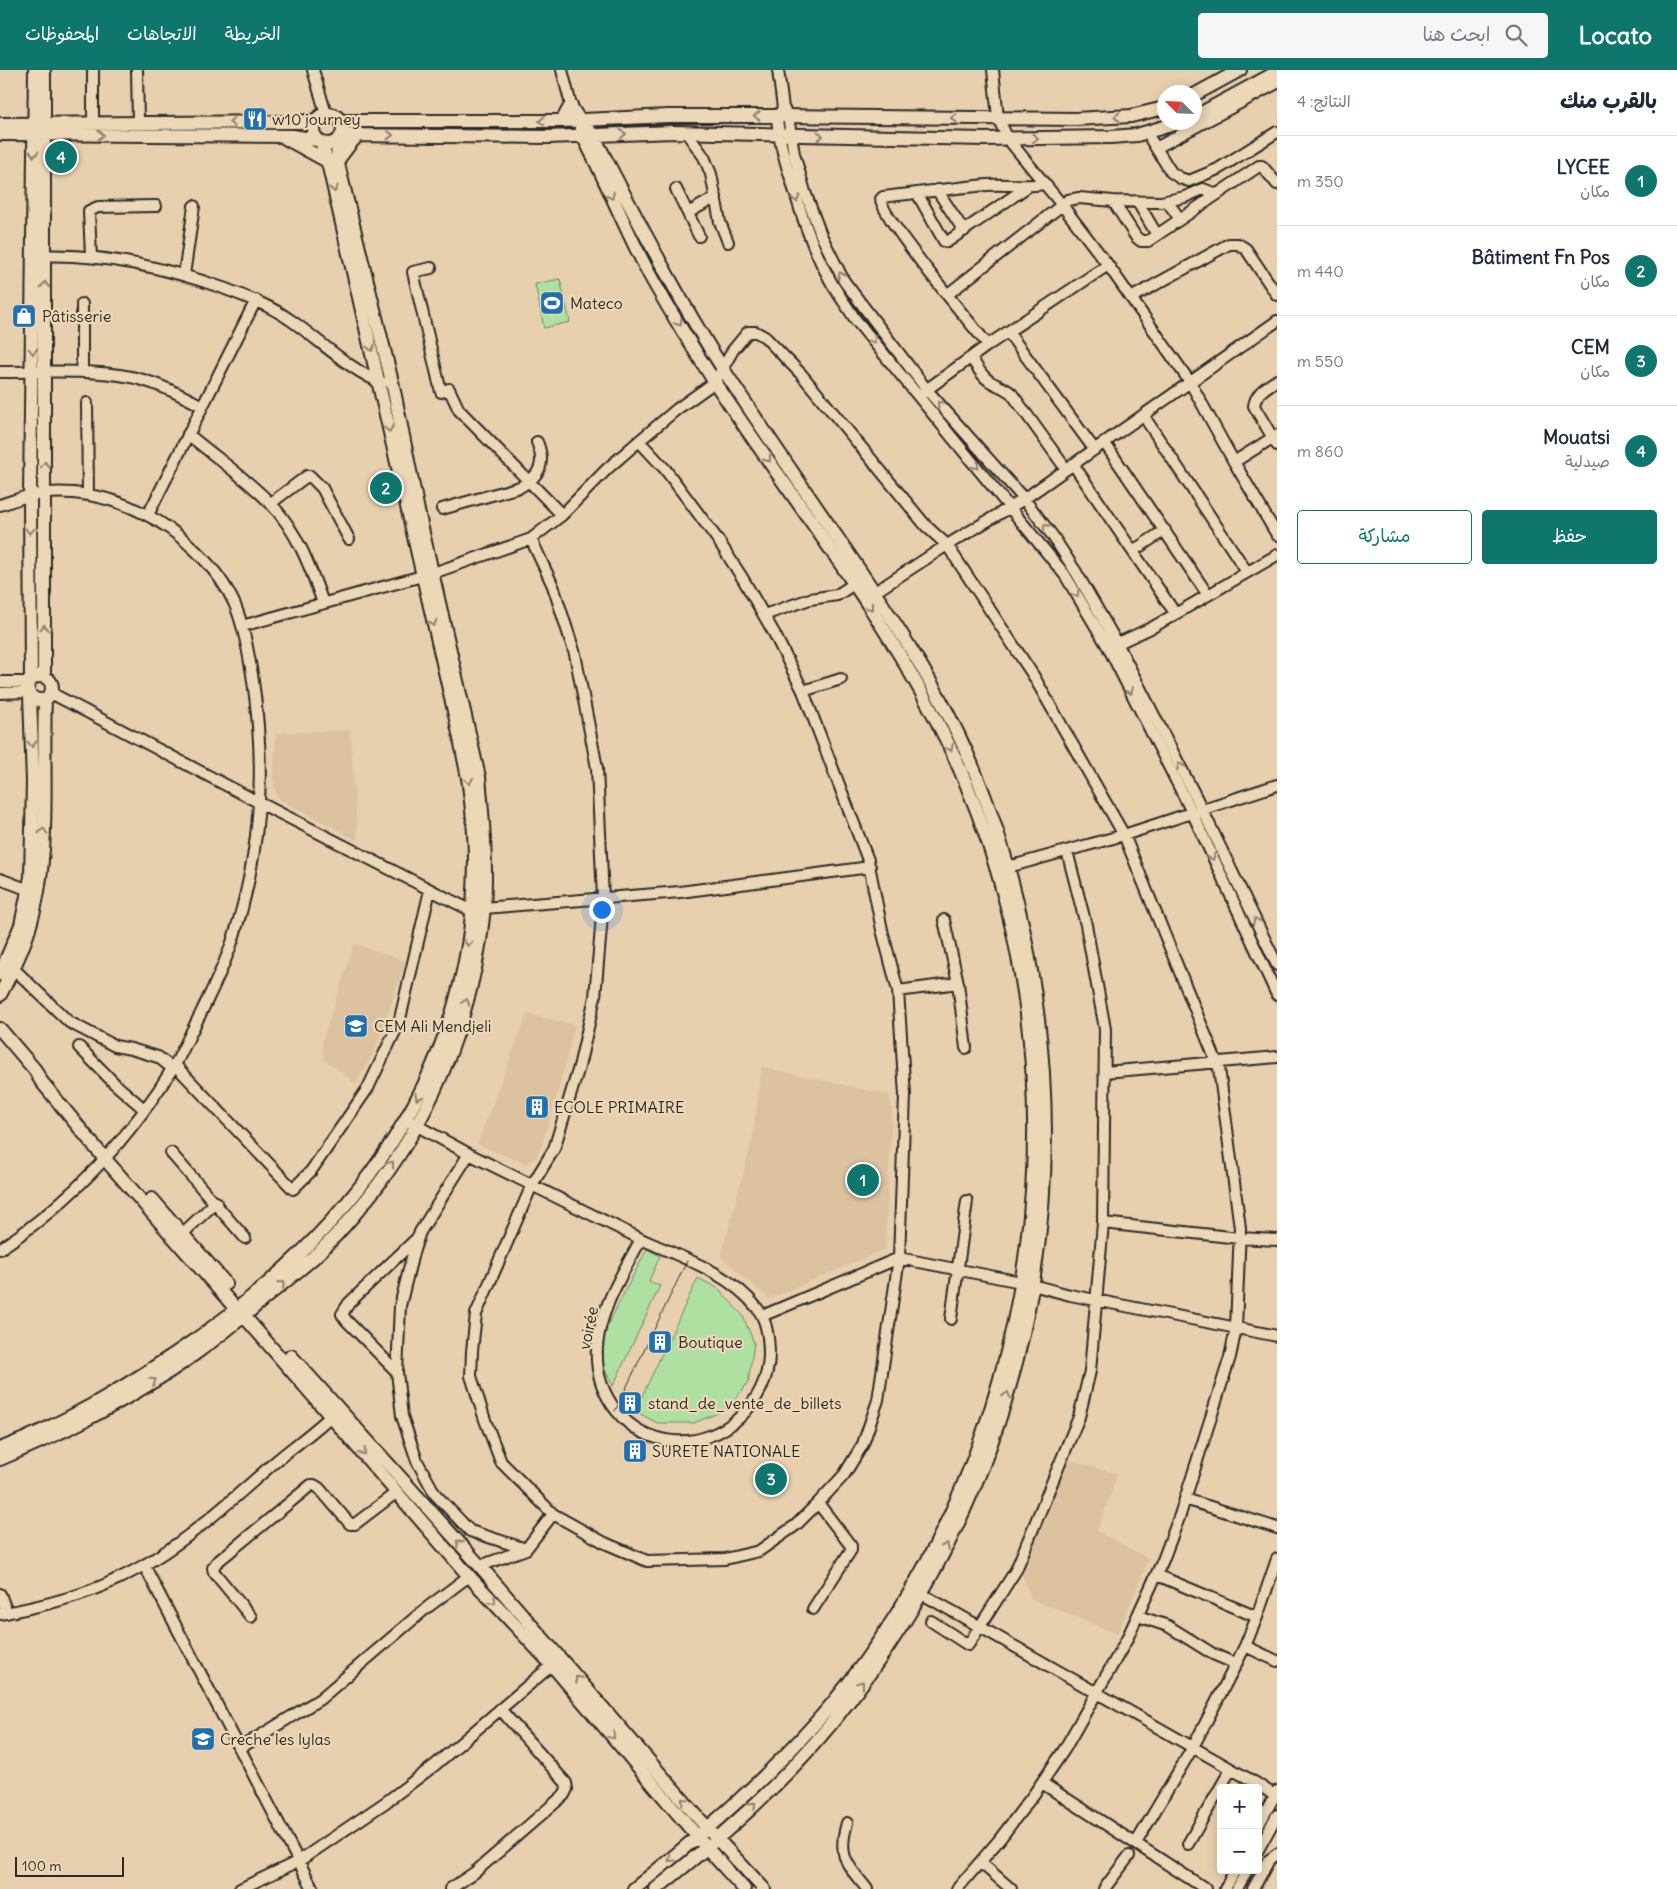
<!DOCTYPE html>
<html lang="ar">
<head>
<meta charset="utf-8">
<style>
	body { margin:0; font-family:Delius,"Playpen Sans Arabic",sans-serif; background:#f6f6f7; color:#1f2937; direction:rtl }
	.controls { position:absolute; right:15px; bottom:15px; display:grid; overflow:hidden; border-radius:5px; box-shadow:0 2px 12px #0003 }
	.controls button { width:45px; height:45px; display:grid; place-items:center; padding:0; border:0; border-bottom:1px solid #e0e1e3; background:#fff; color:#1f2937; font:25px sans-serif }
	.compass { position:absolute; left:1157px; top:15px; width:45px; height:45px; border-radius:50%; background:#fff; box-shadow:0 2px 12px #0003; rotate:294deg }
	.scale { position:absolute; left:15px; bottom:12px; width:109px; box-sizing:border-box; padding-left:5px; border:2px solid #2b2b2b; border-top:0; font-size:14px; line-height:18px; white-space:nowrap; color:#2b2b2b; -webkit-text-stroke:4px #ecd7b6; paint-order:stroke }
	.you { position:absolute; left:601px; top:839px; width:18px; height:18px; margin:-12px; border:4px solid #fff; border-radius:50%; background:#1a73e8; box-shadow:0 0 0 8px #1a73e833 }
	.badge { display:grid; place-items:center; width:32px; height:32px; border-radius:50%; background:#0f766e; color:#fff; font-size:16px; font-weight:700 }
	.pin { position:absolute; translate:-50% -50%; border:2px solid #fff; box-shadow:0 1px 5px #0006 }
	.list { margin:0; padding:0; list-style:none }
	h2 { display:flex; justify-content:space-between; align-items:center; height:65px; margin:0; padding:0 20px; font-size:21px }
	h2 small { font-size:16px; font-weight:400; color:#747a83 }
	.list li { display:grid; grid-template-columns:32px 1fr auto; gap:15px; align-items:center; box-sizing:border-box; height:90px; padding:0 20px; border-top:1px solid #e0e1e3 }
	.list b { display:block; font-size:19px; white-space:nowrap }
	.list p { margin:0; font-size:16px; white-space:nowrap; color:#747a83 }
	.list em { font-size:16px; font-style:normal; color:#747a83 }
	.actions { display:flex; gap:10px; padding:15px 20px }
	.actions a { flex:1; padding:11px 0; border:1px solid #0f766e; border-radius:5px; text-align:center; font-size:18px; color:#0f766e }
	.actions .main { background:#0f766e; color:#fff }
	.icon { flex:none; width:28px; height:28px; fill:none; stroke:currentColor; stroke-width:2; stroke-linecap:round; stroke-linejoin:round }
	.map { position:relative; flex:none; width:1277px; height:1819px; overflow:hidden; direction:ltr }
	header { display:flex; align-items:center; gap:30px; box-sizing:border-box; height:70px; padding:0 25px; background:#0f766e; color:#fff }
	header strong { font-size:24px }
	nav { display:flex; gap:28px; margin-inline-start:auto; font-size:18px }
	.search { width:350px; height:45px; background:#f6f6f7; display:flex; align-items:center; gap:12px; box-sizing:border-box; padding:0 18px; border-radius:5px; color:#747a83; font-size:19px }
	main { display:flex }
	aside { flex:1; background:#fff }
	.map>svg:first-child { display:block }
	.built { fill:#dcc29f }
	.green { fill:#aee0a1; stroke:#6c8666 }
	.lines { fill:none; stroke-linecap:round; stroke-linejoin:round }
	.minor-casing { stroke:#2b2b2b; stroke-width:14 }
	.major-casing { stroke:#2b2b2b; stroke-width:16 }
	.minor { stroke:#ecd7b6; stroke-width:10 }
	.major { stroke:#ecd7b6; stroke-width:12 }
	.tram { stroke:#2b2b2b; stroke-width:1 }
	.oneway { stroke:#8c8170 }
	.labels { text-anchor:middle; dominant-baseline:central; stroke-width:4.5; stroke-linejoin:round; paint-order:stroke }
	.poi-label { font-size:16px; fill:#2b2b2b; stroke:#ecd7b6; text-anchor:start }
	.street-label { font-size:16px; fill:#2b2b2b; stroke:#ecd7b6 }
</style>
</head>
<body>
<header>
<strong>Locato</strong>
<div class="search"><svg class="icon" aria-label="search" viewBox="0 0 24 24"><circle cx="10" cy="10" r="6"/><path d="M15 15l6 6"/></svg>ابحث هنا</div>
<nav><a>الخريطة</a><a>الاتجاهات</a><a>المحفوظات</a></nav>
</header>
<main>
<aside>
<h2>بالقرب منك<small>النتائج: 4</small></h2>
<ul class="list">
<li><span class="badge">1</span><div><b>LYCEE</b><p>مكان</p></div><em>350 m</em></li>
<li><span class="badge">2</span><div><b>Bâtiment Fn Pos</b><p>مكان</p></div><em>440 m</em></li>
<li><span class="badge">3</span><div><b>CEM</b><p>مكان</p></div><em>550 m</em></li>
<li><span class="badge">4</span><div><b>Mouatsi</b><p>صيدلية</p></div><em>860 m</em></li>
</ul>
<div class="actions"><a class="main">حفظ</a><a>مشاركة</a></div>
</aside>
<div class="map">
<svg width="1277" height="1819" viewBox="0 0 1277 1819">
	<rect width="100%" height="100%" fill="#e8d0ae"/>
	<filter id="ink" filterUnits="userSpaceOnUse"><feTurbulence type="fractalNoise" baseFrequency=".02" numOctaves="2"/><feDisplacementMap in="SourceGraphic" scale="10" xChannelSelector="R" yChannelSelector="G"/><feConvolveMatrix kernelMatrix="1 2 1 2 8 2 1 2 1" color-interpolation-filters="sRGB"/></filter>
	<g filter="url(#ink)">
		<path class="built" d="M350,660l8,111 -77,-41 -6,-8 -2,-15 3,-44z
			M354,874l52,17 -32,92 -18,31 -32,-25 -2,-17z
			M527,944l48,11 -19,75 -19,57 -12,7 -48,-20z
			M762,997l127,28 3,14 -7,140 -116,50 -48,-42 31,-117z
			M1066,1389l52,15 -21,57 52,28 -32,75 -86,-35 -10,-28z"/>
		<path class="green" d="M560,209l10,43 -26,6 -9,-44z
			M647,1179l13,7 -11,25 11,5 -47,100 -9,-18 -2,-22 3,-16z
			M698,1208l21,11 24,27 11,27 -6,40 -23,27 -31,13h-37l-22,-12z"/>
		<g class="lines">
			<defs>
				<path id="minor" d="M137,0l1,52
					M313,0l13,44
					M562,0l9,35 10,16
					M778,0l5,38 5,8 6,38 11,38 16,43 23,46 83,109 97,109 28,36 24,37 41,71 85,166 75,156
					M781,41l-4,5c1,22 7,42 14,63 10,35 21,69 39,101 7,13 17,26 25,39l210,256 43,72 84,165 85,183
					M93,52v-52
					M686,62l18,25 7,17 9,48 8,20
					M1151,70l20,32 9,6 9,3 29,-12 59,-37
					M1156,78l121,-65
					M1045,114c-20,3 -38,0 -58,1 -35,3 -69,8 -104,12l-2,2c-1,17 91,126 107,146l120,-80 -46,-60 6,-5 11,-2 34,3 48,1 24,-5 18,-8 13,5
					M676,119l23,47
					M937,120l27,41
					M917,123l27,48 3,1 80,-55
					M1113,131l23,36 5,4h7l111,-75h3l15,18
					M1137,131l20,34
					M1167,131l13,18
					M688,143l28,-16
					M36,186c65,-3 127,11 187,32 23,9 46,17 66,31 27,18 64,54 94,64
					M91,187l-2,-46 9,-4 58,-1
					M1108,195l82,117 44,80 43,73
					M431,198l-18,4 28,120 8,-3 10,21 103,105
					M184,205l10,-69
					M948,224l114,-89 -54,-66 -10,-21 -5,-48
					M1131,228l98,-54h9l8,5 31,46
					M1008,262l86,117
					M971,288c5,7 10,17 17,22 8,6 17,7 24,14l54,75
					M0,302c43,0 88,-3 131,5 25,5 49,17 71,29
					M82,302v-68
					M1277,310c-10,7 -21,12 -23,26l23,39
					M922,323l66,-48
					M87,333l1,92
					M1143,345l104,157
					M188,364c27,23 58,44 82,69 27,27 41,66 53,100
					M639,371l38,-32 38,-27 18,-32 15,-18h8l9,5 37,38 124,151 21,19 86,130 91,160 95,233 21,160 -4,100 -6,29 -50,158 -17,45 -37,81 -62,109 -30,44 -35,46 -42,49
					M1104,372l104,153
					M1234,392l43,-27
					M1073,394l102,149
					M271,433l36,-27h3l12,12 27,51
					M0,435c10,-3 19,-7 29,-9 37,-9 81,0 114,17 36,17 76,55 92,92 9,22 13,46 17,69 14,91 10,174 -18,262 -8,27 -22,54 -34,79 -8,15 -15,31 -23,46 -45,75 -105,140 -177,188
					M442,439l78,-22c20,-11 26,-23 17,-45
					M148,445l108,-215
					M1133,481l32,-21
					M875,522l72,-47 77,-46 253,-178
					M764,545l46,-16 27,-4 17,-11
					M242,556l191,-53 98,-34 31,-24 45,-46 32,-28 26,28 53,71 25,39 31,54 29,58 65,169 14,70 16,61 7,104 -6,163 -21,142 -15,44 -19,31 -26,28 -22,22 -37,26 -34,8 -78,2 -42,-18 -52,-29 -52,-52 -16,-42 -14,-44 1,-25 4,-37 56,-129 22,-36 25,-82 16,-70 6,-69 2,-30 -6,-130 -22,-114 -22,-68 -22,-47
					M1112,576l41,-19 124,-72
					M0,612h29
					M803,621l38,-12
					M0,623l29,-1
					M51,623l209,110 212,108 12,-3 196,-16 190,-25
					M1067,781l19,74 19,104 -2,194 136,15 38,2
					M1008,797l116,-32 153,-50
					M0,809l29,11
					M944,850l14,63 8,65
					M14,899l55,53 46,24 16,3 27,8 14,11
					M898,921l60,-8
					M79,977l36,37 29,25
					M174,994l119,125 18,-18 57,-83 31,-65 31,-133
					M1105,1002l172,-15
					M410,1052l59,32 172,85
					M171,1083l74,85
					M469,1084l-49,78 -7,21 -13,53 -3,66 5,44 15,45 18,33 35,37 56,18
					M182,1164l34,-32
					M641,1169c39,18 88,33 116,69 10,12 12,31 12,47 -1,48 -46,90 -95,86 -49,-4 -80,-47 -77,-94 3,-39 26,-74 44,-108z
					M762,1246l137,-58 122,24 49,13 207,41
					M951,1249l16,-118
					M397,1302l-51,-52 -4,-6 7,-11 67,-64
					M1185,1429l92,29
					M144,1495l169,324
					M480,1496l46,-17 27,-35
					M1157,1505l100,42 -12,29
					M0,1524l7,19
					M922,1524l334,189 21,14
					M813,1539l38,-59v-4l-33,-43
					M0,1544c38,-7 78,-16 113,-33 61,-27 112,-75 162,-119 20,-17 42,-32 61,-51
					M1138,1546l30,10 45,28 23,10 9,-18 32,15
					M251,1547l-37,-45 -1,-4 3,-5 95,-78h3l5,3 31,36h5l42,-32
					M1257,1547l20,-58
					M931,1551l37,24 48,-75 63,-153 11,-46 13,-148
					M240,1678l80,-49 104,-89 45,-34
					M1042,1713l164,106
					M847,1753c-10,34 0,41 20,66
					M1258,1756l19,-35
					M1136,1773l57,-96 43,-83
					M1188,1774l43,-75
					M1258,1780l19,-35
					M980,1792l31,27
					M240,1819l59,-28 87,-59 49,-37 117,-100
					M450,1819l24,-16 90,-78 3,-6 -1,-6 -66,-74
					M1104,1819l25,-33
					M1225,1819l10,-19
					M1237,1819l10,-19
					M1253,1819l16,-29 8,-6"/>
				<path id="major" d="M44,0v607
					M1194,25l46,-25
					M313 59a15 15 0 1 1 30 0a15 15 0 1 1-30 0Z
					M1194,47l83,-45
					M341,51h221l106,-5h109l298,3 56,-3 33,-8
					M562,51l9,-16
					M581,51l2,15c25,48 44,98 70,145 20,35 41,69 63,103 81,123 176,238 238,372 141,307 93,687 -122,948 -60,71 -126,127 -198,185
					M581,51l12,14c42,80 83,161 132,237 38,58 78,116 118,174 41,60 83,122 115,188 33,69 56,144 70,219 52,281 -17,549 -197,771 -51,62 -112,115 -175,165
					M0,54l298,-2 18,-2
					M0,64l293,2 24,4
					M342,65l206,2 124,-5 312,7 127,-2 26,-2 44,-13
					M285,68l42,23
					M338,90l12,-16 9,-10
					M28 618a12 12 0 1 1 24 0a12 12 0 1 1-24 0Z
					M31,609l-1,-184 5,-425
					M0,904l21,-49 10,-48 2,-95 -3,-87
					M0,925c11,-21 22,-43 29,-66 23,-73 13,-155 16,-230
					M0,959l35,41 6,11 64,78 131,150 8,7 225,260 83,89 155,183 37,41
					M152,1129l74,85
					M291,1286l189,210 228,263 56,60
					M0,1379c64,-25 122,-60 179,-98 172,-116 294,-274 296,-489 0,-28 -3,-56 -7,-84l-11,-54 -128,-557 -8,-25
					M0,1389c30,-13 61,-26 91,-42 34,-18 69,-38 101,-61 25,-18 50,-38 74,-59 15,-12 31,-25 46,-38 24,-22 46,-48 66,-74 59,-78 97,-179 106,-277 3,-43 -1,-88 -5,-131l-61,-266 -25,-125 -55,-222 -1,-23"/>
			</defs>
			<use href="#minor" class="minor-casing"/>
			<use href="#major" class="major-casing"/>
			<use href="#minor" class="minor"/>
			<use href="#major" class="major"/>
			<path class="tram" d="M615,1341l72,-150"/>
		</g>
		<defs><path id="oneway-chevron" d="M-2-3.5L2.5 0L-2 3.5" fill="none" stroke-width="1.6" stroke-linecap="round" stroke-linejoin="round" transform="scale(1.25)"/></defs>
		<g class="oneway">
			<use href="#oneway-chevron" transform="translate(757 46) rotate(180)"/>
			<use href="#oneway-chevron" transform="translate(1117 47) rotate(177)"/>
			<use href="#oneway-chevron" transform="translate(954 48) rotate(-180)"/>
			<use href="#oneway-chevron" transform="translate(542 51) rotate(180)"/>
			<use href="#oneway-chevron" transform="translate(232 52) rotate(-180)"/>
			<use href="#oneway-chevron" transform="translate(623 64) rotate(-3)"/>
			<use href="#oneway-chevron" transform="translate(101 65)"/>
			<use href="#oneway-chevron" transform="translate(390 65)"/>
			<use href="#oneway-chevron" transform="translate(820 66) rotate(1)"/>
			<use href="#oneway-chevron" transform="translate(1035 68) rotate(-1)"/>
			<use href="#oneway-chevron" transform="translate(34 84) rotate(91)"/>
			<use href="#oneway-chevron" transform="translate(334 119) rotate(77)"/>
			<use href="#oneway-chevron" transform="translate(611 126) rotate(65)"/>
			<use href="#oneway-chevron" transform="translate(796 129) rotate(74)"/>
			<use href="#oneway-chevron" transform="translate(841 205) rotate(-118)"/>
			<use href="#oneway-chevron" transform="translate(45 215) rotate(-90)"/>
			<use href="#oneway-chevron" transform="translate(679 253) rotate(58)"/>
			<use href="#oneway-chevron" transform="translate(873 270) rotate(51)"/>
			<use href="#oneway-chevron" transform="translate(371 278) rotate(77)"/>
			<use href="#oneway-chevron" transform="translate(33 281) rotate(90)"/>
			<use href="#oneway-chevron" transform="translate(940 334) rotate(-132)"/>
			<use href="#oneway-chevron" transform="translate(389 359) rotate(77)"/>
			<use href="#oneway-chevron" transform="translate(768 389) rotate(55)"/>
			<use href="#oneway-chevron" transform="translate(45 395) rotate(-90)"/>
			<use href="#oneway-chevron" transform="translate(976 396) rotate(51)"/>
			<use href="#oneway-chevron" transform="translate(1046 457) rotate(-128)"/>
			<use href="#oneway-chevron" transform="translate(30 461) rotate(90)"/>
			<use href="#oneway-chevron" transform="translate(1076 524) rotate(60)"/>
			<use href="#oneway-chevron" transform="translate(870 537) rotate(56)"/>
			<use href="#oneway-chevron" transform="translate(433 553) rotate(77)"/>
			<use href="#oneway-chevron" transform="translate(44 558) rotate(-90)"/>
			<use href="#oneway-chevron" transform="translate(1130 621) rotate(63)"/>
			<use href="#oneway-chevron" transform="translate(32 674) rotate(88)"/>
			<use href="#oneway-chevron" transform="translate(950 678) rotate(64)"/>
			<use href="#oneway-chevron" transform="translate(1180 696) rotate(-117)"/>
			<use href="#oneway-chevron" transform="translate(469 711) rotate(82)"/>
			<use href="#oneway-chevron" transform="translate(43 761) rotate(-87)"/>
			<use href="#oneway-chevron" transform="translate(1212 787) rotate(65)"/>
			<use href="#oneway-chevron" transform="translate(1256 851) rotate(-116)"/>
			<use href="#oneway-chevron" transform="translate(468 873) rotate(98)"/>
			<use href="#oneway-chevron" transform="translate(466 932) rotate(-72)"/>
			<use href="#oneway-chevron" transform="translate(418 1027) rotate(118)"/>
			<use href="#oneway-chevron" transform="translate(391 1094) rotate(-56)"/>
			<use href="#oneway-chevron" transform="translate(282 1214) rotate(-40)"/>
			<use href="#oneway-chevron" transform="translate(153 1311) rotate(-32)"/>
			<use href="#oneway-chevron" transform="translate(1007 1325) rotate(-73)"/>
			<use href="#oneway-chevron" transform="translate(363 1382) rotate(49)"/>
			<use href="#oneway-chevron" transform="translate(459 1473) rotate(-132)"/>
			<use href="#oneway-chevron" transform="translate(946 1476) rotate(-64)"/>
			<use href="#oneway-chevron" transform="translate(493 1531) rotate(47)"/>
			<use href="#oneway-chevron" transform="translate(578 1609) rotate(-131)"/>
			<use href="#oneway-chevron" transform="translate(861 1614) rotate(-53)"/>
			<use href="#oneway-chevron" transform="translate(612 1666) rotate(50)"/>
			<use href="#oneway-chevron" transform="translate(684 1731) rotate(-131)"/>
			<use href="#oneway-chevron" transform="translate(753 1735) rotate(-43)"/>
			<use href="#oneway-chevron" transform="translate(671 1789) rotate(141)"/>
		</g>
	</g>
	<defs>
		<symbol id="restaurant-square" viewBox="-11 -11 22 22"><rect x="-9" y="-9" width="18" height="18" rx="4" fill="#1f6fb2" stroke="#ecd7b6"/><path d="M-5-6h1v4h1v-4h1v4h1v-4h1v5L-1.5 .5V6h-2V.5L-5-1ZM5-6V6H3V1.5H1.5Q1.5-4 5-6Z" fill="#fff"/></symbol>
		<symbol id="stadium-square" viewBox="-11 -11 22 22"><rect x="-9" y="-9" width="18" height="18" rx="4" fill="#1f6fb2" stroke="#ecd7b6"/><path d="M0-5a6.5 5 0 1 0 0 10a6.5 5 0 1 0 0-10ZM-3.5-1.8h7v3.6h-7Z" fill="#fff"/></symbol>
		<symbol id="shop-square" viewBox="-11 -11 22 22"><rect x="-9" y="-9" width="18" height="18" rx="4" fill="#1f6fb2" stroke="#ecd7b6"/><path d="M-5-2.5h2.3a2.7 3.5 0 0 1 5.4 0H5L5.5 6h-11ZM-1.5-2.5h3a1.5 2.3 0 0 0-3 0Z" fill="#fff"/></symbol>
		<symbol id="school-square" viewBox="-11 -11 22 22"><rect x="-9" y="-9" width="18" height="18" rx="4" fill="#1f6fb2" stroke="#ecd7b6"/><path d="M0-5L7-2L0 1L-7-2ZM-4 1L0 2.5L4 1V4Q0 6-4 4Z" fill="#fff"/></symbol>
		<symbol id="building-square" viewBox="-11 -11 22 22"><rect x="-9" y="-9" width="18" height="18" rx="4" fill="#1f6fb2" stroke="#ecd7b6"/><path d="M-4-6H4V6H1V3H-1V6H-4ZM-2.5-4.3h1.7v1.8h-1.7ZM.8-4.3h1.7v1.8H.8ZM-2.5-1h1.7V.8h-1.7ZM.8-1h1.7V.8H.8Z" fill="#fff"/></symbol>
	</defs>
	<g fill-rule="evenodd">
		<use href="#restaurant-square" x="241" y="35" width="28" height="28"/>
		<use href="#stadium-square" x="538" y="219" width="28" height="28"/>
		<use href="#shop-square" x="10" y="232" width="28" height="28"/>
		<use href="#school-square" x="342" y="942" width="28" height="28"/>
		<use href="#building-square" x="523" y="1023" width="28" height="28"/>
		<use href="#building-square" x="646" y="1258" width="28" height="28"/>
		<use href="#building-square" x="616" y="1319" width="28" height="28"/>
		<use href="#building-square" x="621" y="1367" width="28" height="28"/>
		<use href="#school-square" x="189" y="1655" width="28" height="28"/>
	</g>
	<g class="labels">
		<g class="poi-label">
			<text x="272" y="49">w10 journey</text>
			<text x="570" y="233">Mateco</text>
			<text x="42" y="246">Pâtisserie</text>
			<text x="374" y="956">CEM Ali Mendjeli</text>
			<text x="554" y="1037">ECOLE PRIMAIRE</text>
			<text x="678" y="1272">Boutique</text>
			<text x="648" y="1333">stand_de_vente_de_billets</text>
			<text x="652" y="1381">SURETE NATIONALE</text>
			<text x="220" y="1669">Creche les lylas</text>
		</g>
		<g class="street-label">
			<text transform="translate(588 1258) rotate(-78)">voirée</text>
		</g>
	</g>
</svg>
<div class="controls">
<button>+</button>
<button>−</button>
</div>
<svg class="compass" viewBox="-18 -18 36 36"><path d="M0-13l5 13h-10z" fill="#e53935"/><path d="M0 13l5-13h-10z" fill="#747a83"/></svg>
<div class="scale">100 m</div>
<div class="you"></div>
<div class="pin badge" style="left:863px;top:1110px">1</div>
<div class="pin badge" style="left:386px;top:418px">2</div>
<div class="pin badge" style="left:771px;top:1409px">3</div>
<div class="pin badge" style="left:61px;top:87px">4</div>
</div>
</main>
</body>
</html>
